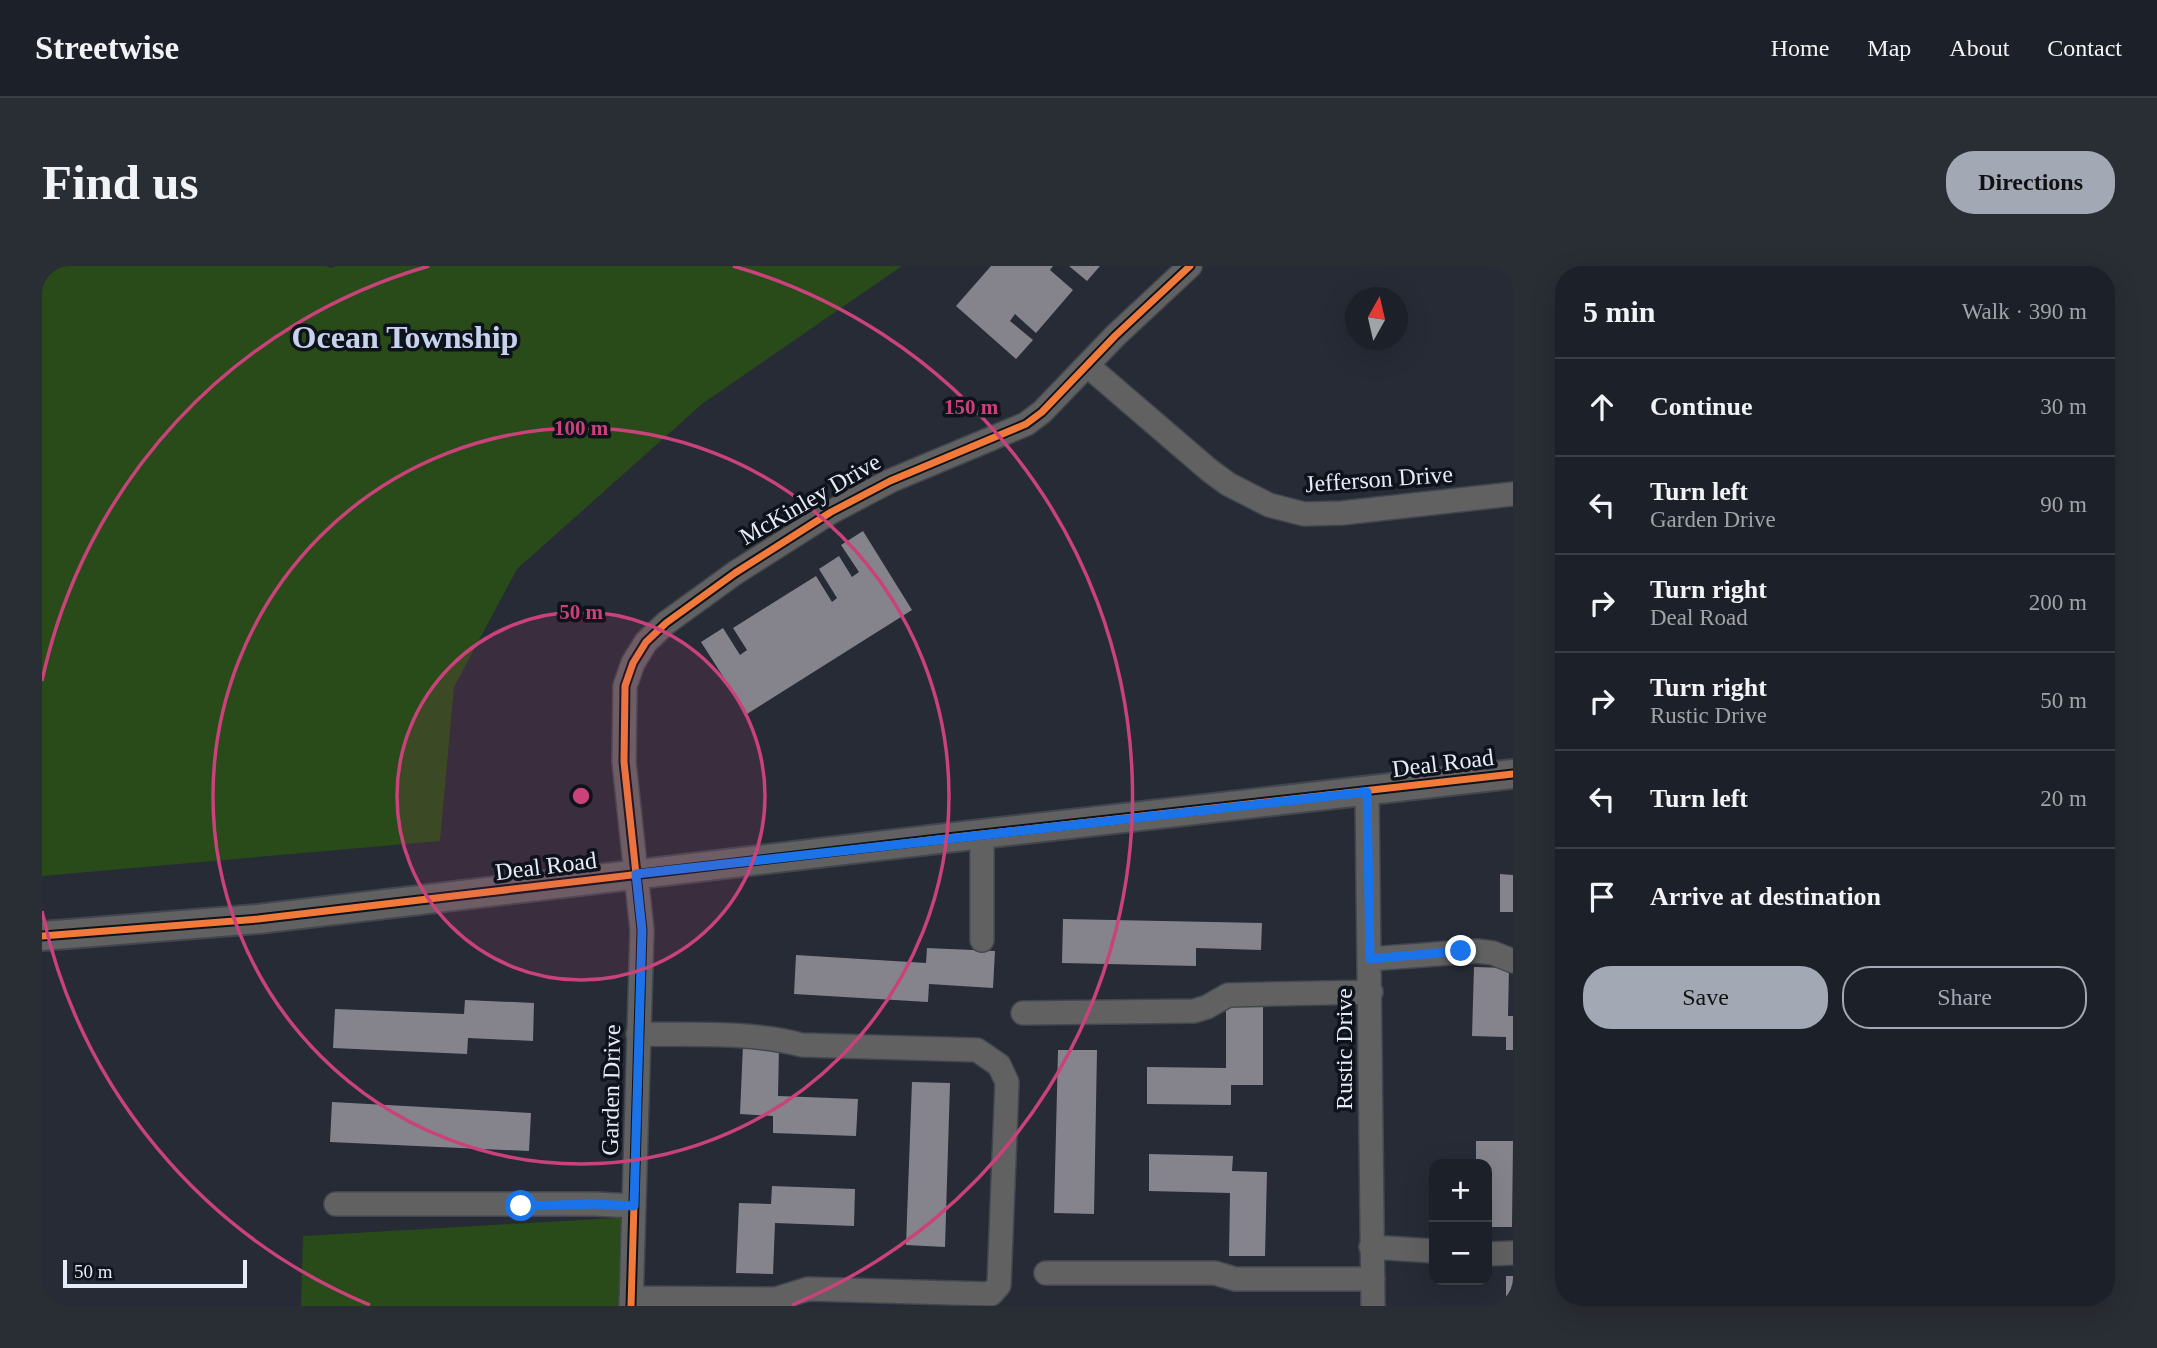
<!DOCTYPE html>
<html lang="en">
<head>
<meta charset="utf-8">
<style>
	body { margin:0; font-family:Georgia,serif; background:#292d34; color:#f1f3f6 }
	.controls { position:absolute; right:21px; bottom:21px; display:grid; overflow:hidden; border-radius:14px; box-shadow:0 7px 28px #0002 }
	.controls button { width:63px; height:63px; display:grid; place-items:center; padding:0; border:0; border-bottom:2px solid #3a3e45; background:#1c2028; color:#f1f3f6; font:35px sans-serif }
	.compass { position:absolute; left:1303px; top:21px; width:63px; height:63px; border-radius:50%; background:#1c2028; box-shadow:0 7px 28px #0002; rotate:8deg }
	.scale { position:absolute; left:21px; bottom:18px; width:184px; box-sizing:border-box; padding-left:7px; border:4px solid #e5ecf8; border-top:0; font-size:19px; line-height:24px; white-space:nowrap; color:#e5ecf8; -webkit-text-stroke:5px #0e121b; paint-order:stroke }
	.stop { position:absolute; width:21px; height:21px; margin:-16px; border:5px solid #1a73e8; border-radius:50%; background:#fff }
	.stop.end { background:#1a73e8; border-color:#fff; box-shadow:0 2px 7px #0008 }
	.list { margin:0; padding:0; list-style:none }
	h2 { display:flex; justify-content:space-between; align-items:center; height:91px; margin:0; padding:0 28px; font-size:30px }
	h2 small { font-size:23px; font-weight:400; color:#a0a3a8 }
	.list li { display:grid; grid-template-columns:46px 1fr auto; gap:21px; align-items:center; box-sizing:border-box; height:98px; padding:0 28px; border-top:2px solid #3a3e45 }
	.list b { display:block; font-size:26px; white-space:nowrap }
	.list p { margin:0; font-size:23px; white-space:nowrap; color:#a0a3a8 }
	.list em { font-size:23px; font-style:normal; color:#a0a3a8 }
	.actions { display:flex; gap:14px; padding:21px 28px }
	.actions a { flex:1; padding:16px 0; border:2px solid #a2a8b4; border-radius:28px; text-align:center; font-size:24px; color:#a2a8b4 }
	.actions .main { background:#a2a8b4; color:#111 }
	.icon { flex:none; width:38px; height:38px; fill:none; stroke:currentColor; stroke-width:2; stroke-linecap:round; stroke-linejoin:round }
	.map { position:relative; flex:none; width:1471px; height:1040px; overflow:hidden; border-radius:28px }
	header { display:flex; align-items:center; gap:42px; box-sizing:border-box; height:98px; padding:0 35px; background:#1c2028; border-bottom:2px solid #3a3e45 }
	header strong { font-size:33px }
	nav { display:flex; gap:38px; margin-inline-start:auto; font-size:24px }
	.intro { display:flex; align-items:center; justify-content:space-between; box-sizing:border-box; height:168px; padding:0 42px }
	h1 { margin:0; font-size:49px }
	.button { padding:18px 32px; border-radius:28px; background:#a2a8b4; color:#111; font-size:24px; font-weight:700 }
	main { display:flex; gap:42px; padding:0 42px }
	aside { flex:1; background:#1c2028; border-radius:28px; box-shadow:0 7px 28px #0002 }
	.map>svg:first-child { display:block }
	.green { fill:#284b19 }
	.building { fill:#85848d }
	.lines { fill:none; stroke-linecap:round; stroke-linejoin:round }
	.minor-casing { stroke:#42474f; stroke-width:26 }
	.tertiary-casing { stroke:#42474f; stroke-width:32 }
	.minor { stroke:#626162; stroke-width:23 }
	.tertiary { stroke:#626162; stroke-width:28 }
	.cycleway-casing { stroke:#0e121b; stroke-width:11 }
	.cycleway { stroke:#f17a3a; stroke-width:7 }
	.route { stroke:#1a73e8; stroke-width:9 }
	.ring { fill:none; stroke:#c9427a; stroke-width:3.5 }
	.labels { text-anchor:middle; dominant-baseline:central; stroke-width:7; stroke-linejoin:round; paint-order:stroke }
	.street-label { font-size:24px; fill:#e5ecf8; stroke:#0e121b }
	.district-label { font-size:32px; font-weight:bold; fill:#c7d3ec; stroke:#0e121b }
	.centre { fill:#c9427a; stroke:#0e121b; stroke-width:3.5 }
	.ring-label { font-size:21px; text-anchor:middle; font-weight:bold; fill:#c9427a; stroke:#0e121b; stroke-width:7; stroke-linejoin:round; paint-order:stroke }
</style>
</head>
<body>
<header>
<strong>Streetwise</strong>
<nav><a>Home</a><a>Map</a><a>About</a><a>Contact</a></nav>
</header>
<div class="intro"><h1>Find us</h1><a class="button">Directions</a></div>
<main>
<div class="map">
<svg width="1471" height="1040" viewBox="0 0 1471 1040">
	<rect width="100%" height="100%" fill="#262b36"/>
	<path class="green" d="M0,0h284l5,2 5,-2h566l-200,138 -185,165 -63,118 -14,154 -398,35z
		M591,951l4,89h-336l2,-70z"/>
	<path class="building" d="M949,0h62l-3,4 23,20 -37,43 -21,-19 -5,7 23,19 -17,19 -60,-53z
		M1027,0h31l-13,15z
		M821,265l49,79 -165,104 -46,-72 22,-14 17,27 7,-5 -14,-22 83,-52 16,26 5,-4 -18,-29 20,-13 13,21 7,-5 -18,-27z
		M1458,608l13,1v37h-13z
		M1021,653l199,4 -1,27 -65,-2v18l-134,-3z
		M885,682l68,3 -2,37 -64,-4 -1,18 -134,-8 2,-39 130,8z
		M1432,701l35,1 -1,48h5v34h-7v-13l-34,-1z
		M423,734l69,3 -1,38 -65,-3 -1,16 -134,-6 2,-39 129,5z
		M1184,736h37v83h-32v20l-84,-1v-37l79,1z
		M701,779l36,2 -1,49 80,3 -2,37 -83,-3v-17l-33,-2z
		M1016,784h39l-3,164 -40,-1z
		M870,816l38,1 -5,164 -39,-2z
		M290,836l199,11 -2,38 -199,-9z
		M1434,875h37l-1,86h-25v-63h-11z
		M1107,888l84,2 -1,15 35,1 -2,84h-36l1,-63 -81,-2z
		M730,920l83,3 -1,37 -79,-3 -2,51 -37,-1 3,-70 32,1z
		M1464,1010h7v30h-7z"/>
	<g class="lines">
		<defs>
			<path id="minor" d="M1046,100l121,104 19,14 41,21 35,9 38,-1 171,-19
				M1325,526l6,514
				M940,674v-106
				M1328,693l107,-8 16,2 20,8
				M981,747l171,-2 13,-4 21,-12 143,-3
				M294,938h259l39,2
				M1329,981l63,4
				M1445,988l26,-1
				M1004,1007h169l20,6h138
				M589,1032l145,1 32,-10 183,5 8,-9 8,-203 -8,-17 -22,-15 -175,-5c-53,-14 -109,-10 -164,-11
				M589,1040l11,-376 -18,-168 1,-76 8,-23 13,-21 20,-19 69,-50 96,-61 59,-31 136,-57 16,-12 73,-76 75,-70"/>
			<path id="tertiary" d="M0,670l216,-17 680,-80 575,-65"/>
		</defs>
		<use href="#minor" class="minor-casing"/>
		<use href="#tertiary" class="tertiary-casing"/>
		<use href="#minor" class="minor"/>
		<use href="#tertiary" class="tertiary"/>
		<defs>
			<path id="cycleway" d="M0,670l216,-17 680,-80 575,-65
				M589,1040l11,-376 -18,-168 1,-76 8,-23 13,-21 20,-19 69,-50 96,-61 59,-31 136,-57 16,-12 73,-76 75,-70"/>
		</defs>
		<use href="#cycleway" class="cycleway-casing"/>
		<use href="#cycleway" class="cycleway"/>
	</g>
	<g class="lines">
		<path class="route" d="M479,940l74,-2 39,2 8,-276 -6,-56 731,-82 3,167 91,-8"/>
	</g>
	<circle cx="539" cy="530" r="184" fill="#c9427a" fill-opacity=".12"/>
	<g class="ring">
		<circle cx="539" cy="530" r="184"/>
		<circle cx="539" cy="530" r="368"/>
		<path d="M328 1039A551 551 0 0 1 0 645M0 415A551 551 0 0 1 387 0M691 0A551 551 0 0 1 750 1039"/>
	</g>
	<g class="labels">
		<g class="street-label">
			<text transform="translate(1337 213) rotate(-4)">Jefferson Drive</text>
			<text transform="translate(768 233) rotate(-30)">McKinley Drive</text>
			<text transform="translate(1401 497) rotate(-7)">Deal Road</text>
			<text transform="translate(504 600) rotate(-7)">Deal Road</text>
			<text transform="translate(1302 783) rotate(-90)">Rustic Drive</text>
			<text transform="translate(569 824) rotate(-89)">Garden Drive</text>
		</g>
		<g class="district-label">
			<text x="363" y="71">Ocean Township</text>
		</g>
	</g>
	<circle cx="539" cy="530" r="10" class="centre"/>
	<g class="ring-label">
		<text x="929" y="148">150 m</text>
		<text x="539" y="169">100 m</text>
		<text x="539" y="353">50 m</text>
	</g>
</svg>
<div class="controls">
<button>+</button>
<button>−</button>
</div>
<svg class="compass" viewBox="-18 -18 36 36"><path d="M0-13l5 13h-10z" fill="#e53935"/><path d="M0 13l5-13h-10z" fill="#a0a3a8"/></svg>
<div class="scale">50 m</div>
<div class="stop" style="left:479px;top:940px"></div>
<div class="stop end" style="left:1419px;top:685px"></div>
</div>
<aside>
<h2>5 min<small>Walk · 390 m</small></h2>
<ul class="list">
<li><svg class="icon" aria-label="ahead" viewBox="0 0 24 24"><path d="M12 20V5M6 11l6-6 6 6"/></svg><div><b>Continue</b></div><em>30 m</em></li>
<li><svg class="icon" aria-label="left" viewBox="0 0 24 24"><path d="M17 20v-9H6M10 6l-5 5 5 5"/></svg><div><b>Turn left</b><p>Garden Drive</p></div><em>90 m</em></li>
<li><svg class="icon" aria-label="right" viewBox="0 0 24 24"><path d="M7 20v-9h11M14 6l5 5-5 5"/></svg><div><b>Turn right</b><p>Deal Road</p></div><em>200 m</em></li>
<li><svg class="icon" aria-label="right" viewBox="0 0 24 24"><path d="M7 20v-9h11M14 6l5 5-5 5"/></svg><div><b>Turn right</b><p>Rustic Drive</p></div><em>50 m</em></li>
<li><svg class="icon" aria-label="left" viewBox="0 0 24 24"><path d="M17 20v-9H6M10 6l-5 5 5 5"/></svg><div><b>Turn left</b></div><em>20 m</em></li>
<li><svg class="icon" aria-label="arrive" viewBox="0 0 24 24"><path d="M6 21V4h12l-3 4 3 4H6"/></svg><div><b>Arrive at destination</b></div></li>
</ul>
<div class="actions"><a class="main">Save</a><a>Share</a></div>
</aside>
</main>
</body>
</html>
